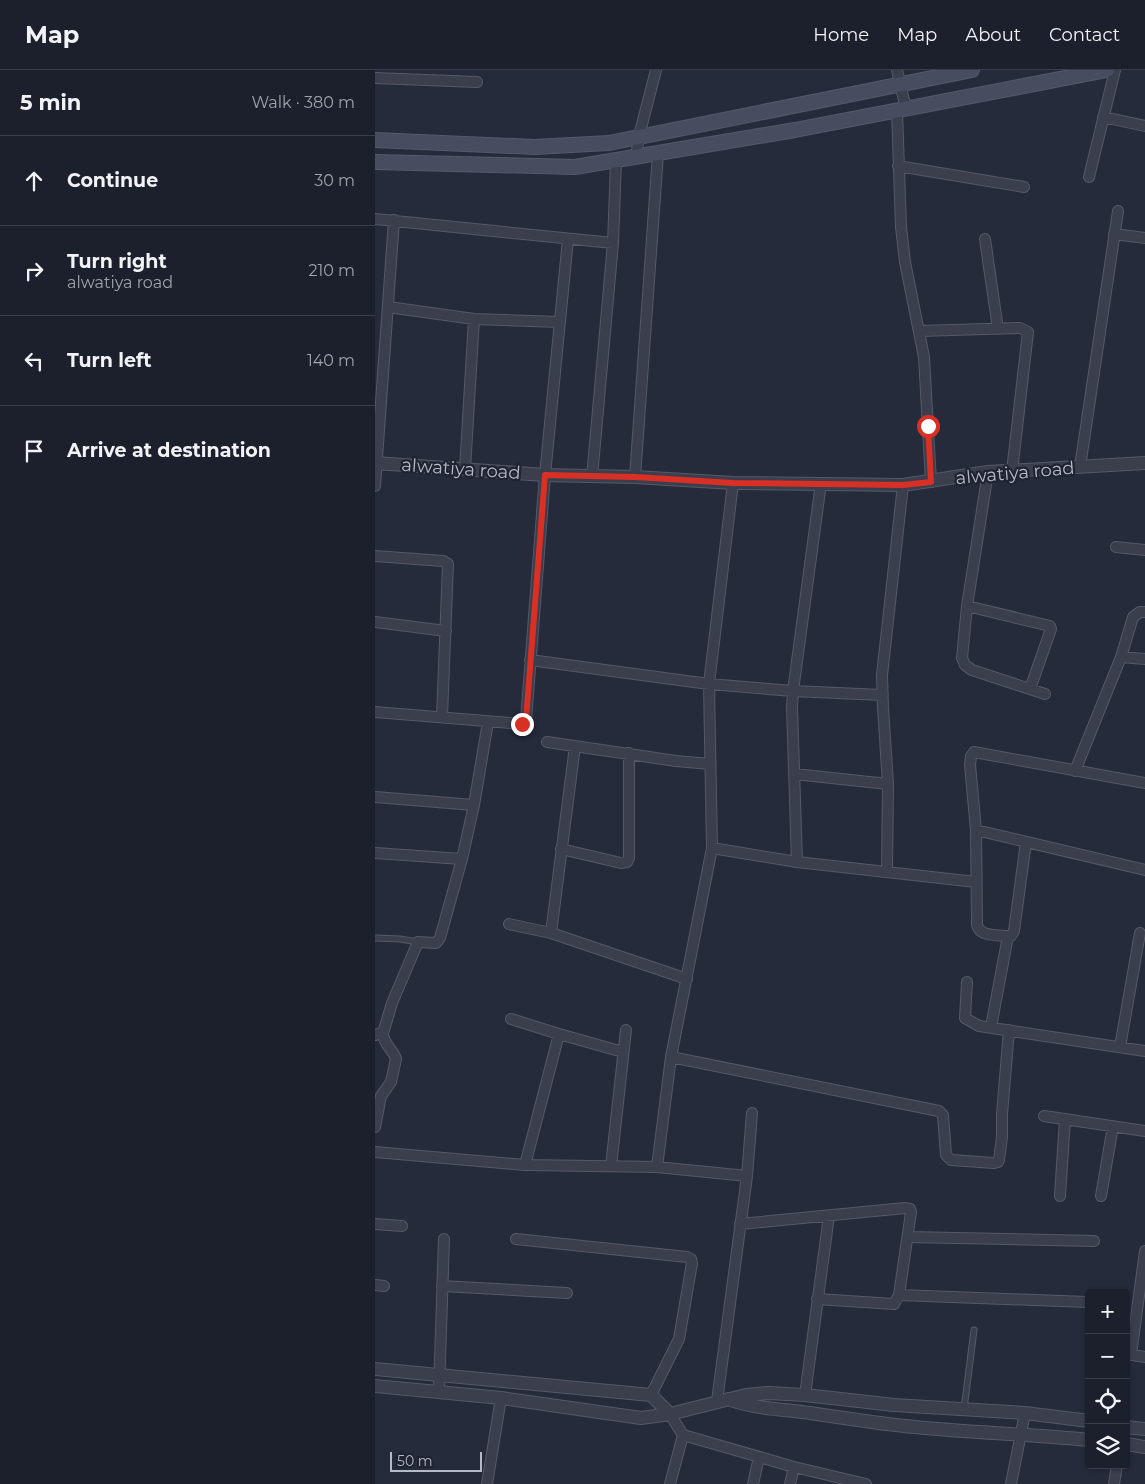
<!DOCTYPE html>
<html lang="en">
<head>
<meta charset="utf-8">
<style>
	body { margin:0; font-family:Montserrat,sans-serif; background:#252835; color:#f1f3f6 }
	.controls { position:absolute; right:15px; bottom:15px; display:grid; overflow:hidden; border-radius:5px; box-shadow:0 1px 4px #0004 }
	.controls button { width:45px; height:45px; display:grid; place-items:center; padding:0; border:0; border-bottom:1px solid #3a3e49; background:#1c202d; color:#f1f3f6; font:25px sans-serif }
	.scale { position:absolute; left:15px; bottom:12px; width:92px; box-sizing:border-box; padding-left:5px; border:2px solid #b6b9c8; border-top:0; font-size:14px; line-height:18px; white-space:nowrap; color:#b6b9c8; -webkit-text-stroke:4px #1f2332; paint-order:stroke }
	.stop { position:absolute; width:15px; height:15px; margin:-11px; border:4px solid #d93025; border-radius:50%; background:#fff }
	.stop.end { background:#d93025; border-color:#fff; box-shadow:0 1px 5px #0008 }
	.list { margin:0; padding:0; list-style:none }
	h2 { display:flex; justify-content:space-between; align-items:center; height:65px; margin:0; padding:0 20px; font-size:21px }
	h2 small { font-size:16px; font-weight:400; color:#a0a3aa }
	.list li { display:grid; grid-template-columns:32px 1fr auto; gap:15px; align-items:center; box-sizing:border-box; height:90px; padding:0 20px; border-top:1px solid #3a3e49 }
	.list b { display:block; font-size:19px; white-space:nowrap }
	.list p { margin:0; font-size:16px; white-space:nowrap; color:#a0a3aa }
	.list em { font-size:16px; font-style:normal; color:#a0a3aa }
	.icon { flex:none; width:28px; height:28px; fill:none; stroke:currentColor; stroke-width:2; stroke-linecap:round; stroke-linejoin:round }
	.map { position:relative; flex:none; width:770px; height:1414px; overflow:hidden }
	header { display:flex; align-items:center; gap:30px; box-sizing:border-box; height:70px; padding:0 25px; background:#1c202d; border-bottom:1px solid #3a3e49 }
	header strong { font-size:24px }
	nav { display:flex; gap:28px; margin-inline-start:auto; font-size:18px }
	main { display:flex }
	aside { flex:1; background:#1c202d }
	.map>svg:first-child { display:block }
	.lines { fill:none; stroke-linecap:round; stroke-linejoin:round }
	.service-casing { stroke:#555968; stroke-width:7 }
	.minor-casing { stroke:#555968; stroke-width:12 }
	.tertiary-casing { stroke:#555968; stroke-width:14 }
	.secondary-casing { stroke:#555968; stroke-width:16 }
	.service { stroke:#3a3e4d; stroke-width:5 }
	.minor { stroke:#3a3e4d; stroke-width:10 }
	.tertiary { stroke:#3a3e4d; stroke-width:12 }
	.secondary { stroke:#484c5f; stroke-width:14 }
	.route { stroke:#d93025; stroke-width:6 }
	.labels { text-anchor:middle; dominant-baseline:central; stroke-width:4.5; stroke-linejoin:round; paint-order:stroke }
	.street-label { font-size:18px; fill:#b6b9c8; stroke:#1f2332 }
</style>
</head>
<body>
<header>
<strong>Map</strong>
<nav><a>Home</a><a>Map</a><a>About</a><a>Contact</a></nav>
</header>
<main>
<aside>
<h2>5 min<small>Walk · 380 m</small></h2>
<ul class="list">
<li><svg class="icon" aria-label="ahead" viewBox="0 0 24 24"><path d="M12 20V5M6 11l6-6 6 6"/></svg><div><b>Continue</b></div><em>30 m</em></li>
<li><svg class="icon" aria-label="right" viewBox="0 0 24 24"><path d="M7 20v-9h11M14 6l5 5-5 5"/></svg><div><b>Turn right</b><p>alwatiya road</p></div><em>210 m</em></li>
<li><svg class="icon" aria-label="left" viewBox="0 0 24 24"><path d="M17 20v-9H6M10 6l-5 5 5 5"/></svg><div><b>Turn left</b></div><em>140 m</em></li>
<li><svg class="icon" aria-label="arrive" viewBox="0 0 24 24"><path d="M6 21V4h12l-3 4 3 4H6"/></svg><div><b>Arrive at destination</b></div></li>
</ul>
</aside>
<div class="map">
<svg width="770" height="1414" viewBox="0 0 770 1414">
	<rect width="100%" height="100%" fill="#262b3c"/>
	<g class="lines">
		<defs>
			<path id="service" d="M0,868l25,1 18,3
				M589,1339l10,-79"/>
			<path id="minor" d="M522,0l9,39
				M0,8l102,4
				M522,41l4,116 4,35 19,95 7,125
				M728,47l42,9
				M261,88l3,-22 17,-66
				M523,96l126,21
				M714,107l26,-107
				M0,149l238,24
				M739,164l31,4
				M610,169l13,90
				M13,237l86,12 86,3
				M544,261l101,-3 8,4 -16,139
				M705,397l38,-256
				M90,399l9,-150
				M613,402l-21,134 -5,52 3,7 7,5 73,24
				M217,407l21,-234 3,-82
				M260,407l23,-323
				M0,416l19,-266
				M741,477l29,3
				M0,486l68,5 5,3 -6,153
				M592,536l83,20 1,3 -21,60
				M0,552l71,9
				M746,587l24,2
				M155,590l179,24 84,7 89,4
				M0,642l147,12 4,-4 19,-245 23,-236
				M172,672l129,19 34,3
				M700,701l46,-114 12,-40 7,-5h5
				M419,704l94,10
				M0,727l99,8
				M601,760l169,40
				M651,772l-12,89 -3,5h-3c-10,-1 -28,1 -31,-11l-1,-95 -6,-65 1,-9 3,-4 171,31
				M337,778l85,14 179,20
				M186,779l60,14 6,-1 2,-4v-105
				M0,783l87,6
				M422,792l-5,-155 1,-16 28,-208
				M512,801l1,-87 -5,-76 -1,-33 21,-190
				M134,854l42,9 136,46
				M176,863l24,-187
				M592,912l-2,36 14,8 166,25
				M136,949l48,15 64,18
				M616,957l17,-91
				M0,965l6,-2 3,-3 8,-27 26,-61 18,1 4,-5 22,-79 12,-54 14,-83
				M745,977l20,-114
				M296,987l268,54 4,4 3,40 5,5 43,3 4,-1 1,-2 3,-23v-23l7,-84
				M669,1046l101,15
				M0,1057l6,-31 10,-14 5,-23c-3,-10 -11,-12 -14,-27
				M0,1082l150,13 132,2 14,-110 41,-209 -3,-164 24,-201
				M150,1095l34,-131
				M236,1096l15,-136
				M282,1097l90,9
				M685,1126l5,-77
				M726,1126l12,-70
				M0,1154l27,2
				M365,1154l165,-16 5,1 1,3 -12,83 -5,9 -77,-5
				M533,1167l186,4
				M141,1169l171,18 4,2 1,4 -13,76 -28,56
				M0,1215l9,1
				M67,1216l125,7
				M524,1225l188,7
				M751,1284l19,3
				M756,1285l14,-104
				M64,1321l5,-152
				M430,1325l24,-179
				M342,1331l30,-225 5,-63
				M308,1365l111,32 72,17
				M112,1414l14,-86
				M295,1414l13,-49 -13,-21
				M378,1414l6,-27
				M415,1414l4,-17
				M636,1414l14,-71
				M739,1414l3,-19"/>
			<path id="tertiary" d="M0,393l170,12 90,2 98,6 170,2 85,-13 157,-9
				M0,1299l276,26 19,19
				M0,1316l126,12 140,20 29,-4 76,-19 22,-2 37,2 89,10 131,8 64,8
				M353,1329c27,10 54,10 82,14 35,5 69,11 105,14 58,6 116,7 174,13
				M751,1357l19,2
				M751,1374l19,3"/>
			<path id="secondary" d="M0,70l159,7 75,-4 363,-73
				M0,92l200,5 220,-37 312,-60"/>
		</defs>
		<use href="#service" class="service-casing"/>
		<use href="#minor" class="minor-casing"/>
		<use href="#tertiary" class="tertiary-casing"/>
		<use href="#secondary" class="secondary-casing"/>
		<use href="#service" class="service"/>
		<use href="#minor" class="minor"/>
		<use href="#tertiary" class="tertiary"/>
		<use href="#secondary" class="secondary"/>
	</g>
	<g class="lines">
		<path class="route" d="M147,654l4,-4 19,-245 90,2 98,6 170,2 28,-3 -3,-56"/>
	</g>
	<g class="labels">
		<g class="street-label">
			<text transform="translate(86 399) rotate(4)">alwatiya road</text>
			<text transform="translate(640 403) rotate(-5)">alwatiya road</text>
		</g>
	</g>
</svg>
<div class="controls">
<button>+</button>
<button>−</button>
<button><svg class="icon" aria-label="locate" viewBox="0 0 24 24"><circle cx="12" cy="12" r="6"/><path d="M12 2v4M12 18v4M2 12h4M18 12h4"/></svg></button>
<button><svg class="icon" aria-label="layers" viewBox="0 0 24 24"><path d="M12 4l9 5-9 5-9-5zM3 14l9 5 9-5"/></svg></button>
</div>
<div class="scale">50 m</div>
<div class="stop" style="left:553px;top:356px"></div>
<div class="stop end" style="left:147px;top:654px"></div>
</div>
</main>
</body>
</html>
